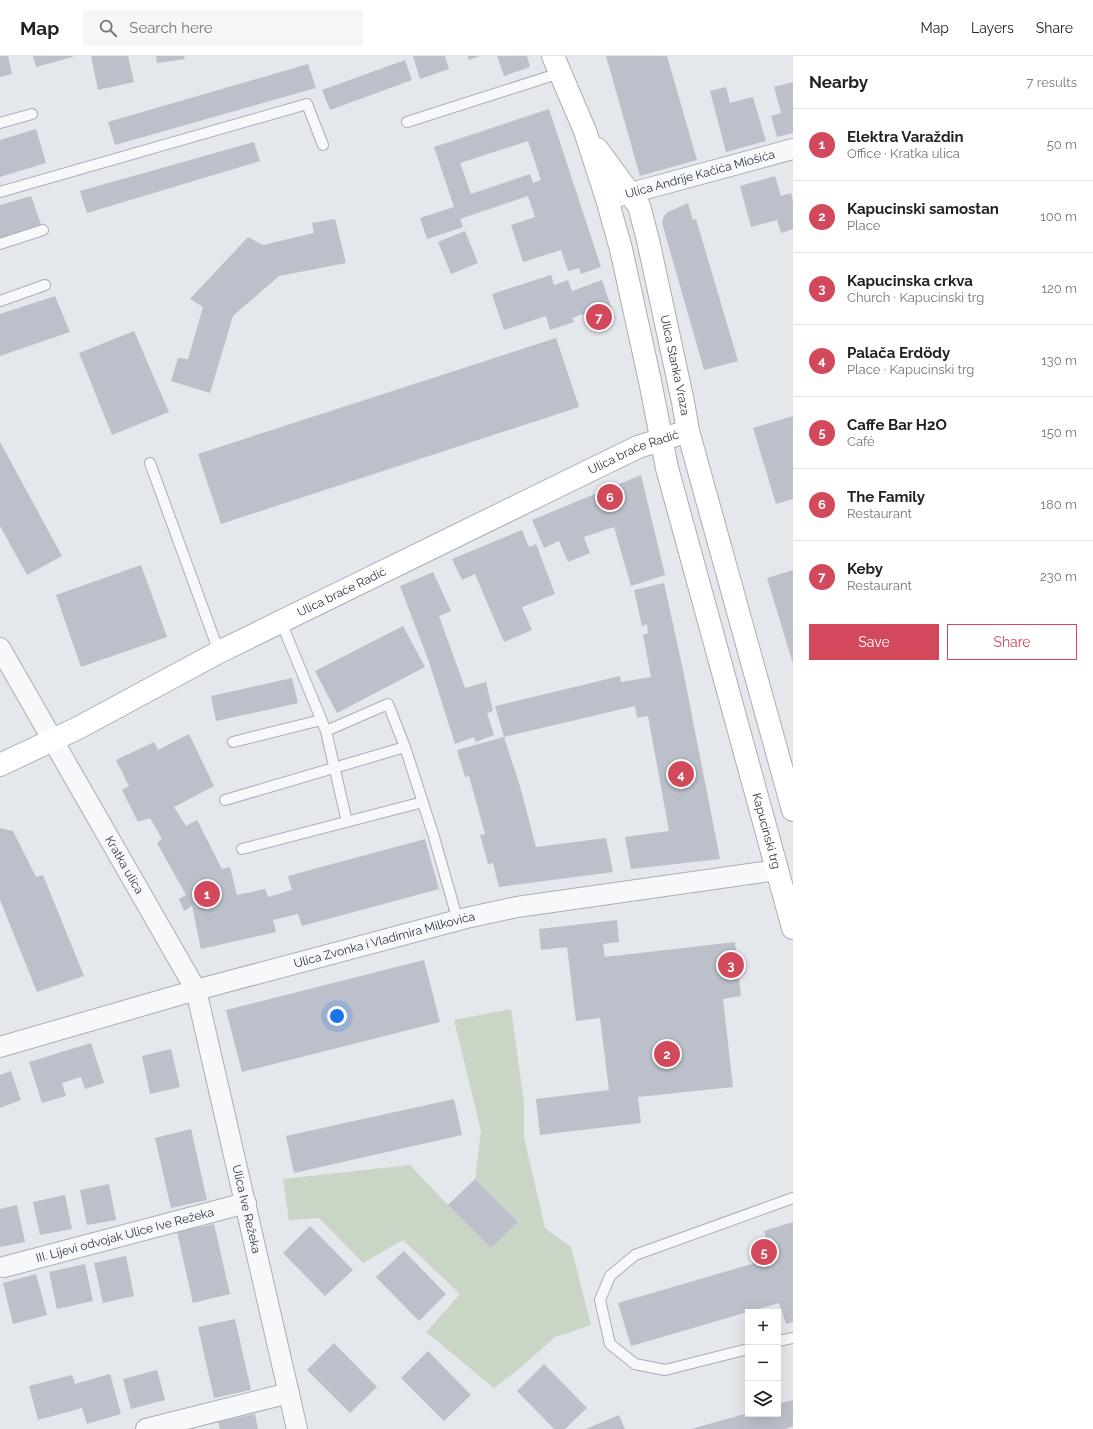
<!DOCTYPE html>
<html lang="en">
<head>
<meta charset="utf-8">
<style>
	body { margin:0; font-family:Raleway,sans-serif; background:#f6f6f6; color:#222 }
	.controls { position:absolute; right:12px; bottom:12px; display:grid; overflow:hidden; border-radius:0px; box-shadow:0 4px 16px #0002 }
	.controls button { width:36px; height:36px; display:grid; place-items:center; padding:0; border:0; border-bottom:1px solid #e0e0e0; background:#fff; color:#222; font:20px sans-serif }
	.you { position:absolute; left:337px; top:960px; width:14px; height:14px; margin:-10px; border:3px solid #fff; border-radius:50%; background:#1a73e8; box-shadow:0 0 0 6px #1a73e833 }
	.badge { display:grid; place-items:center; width:26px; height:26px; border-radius:50%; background:#d1495b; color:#fff; font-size:13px; font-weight:700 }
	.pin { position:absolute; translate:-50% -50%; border:2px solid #fff; box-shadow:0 1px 4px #0006 }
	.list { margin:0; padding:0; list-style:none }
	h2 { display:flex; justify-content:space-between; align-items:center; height:52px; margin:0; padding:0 16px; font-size:17px }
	h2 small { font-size:13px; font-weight:400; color:#767676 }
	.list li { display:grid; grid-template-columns:26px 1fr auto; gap:12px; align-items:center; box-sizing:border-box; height:72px; padding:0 16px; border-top:1px solid #e0e0e0 }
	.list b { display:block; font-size:15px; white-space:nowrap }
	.list p { margin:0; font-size:13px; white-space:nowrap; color:#767676 }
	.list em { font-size:13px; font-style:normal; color:#767676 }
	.actions { display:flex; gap:8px; padding:12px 16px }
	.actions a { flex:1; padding:9px 0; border:1px solid #d1495b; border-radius:0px; text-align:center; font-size:14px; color:#d1495b }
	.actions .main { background:#d1495b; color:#fff }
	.icon { flex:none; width:22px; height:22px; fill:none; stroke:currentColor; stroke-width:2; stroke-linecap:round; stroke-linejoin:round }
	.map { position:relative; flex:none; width:793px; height:1373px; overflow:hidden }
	header { display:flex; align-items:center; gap:24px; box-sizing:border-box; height:56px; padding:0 20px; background:#fff; border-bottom:1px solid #e0e0e0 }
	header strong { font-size:19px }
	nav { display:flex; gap:22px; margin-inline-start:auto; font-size:14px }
	.search { width:280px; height:36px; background:#f6f6f6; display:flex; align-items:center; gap:10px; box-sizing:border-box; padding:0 14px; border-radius:0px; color:#767676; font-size:15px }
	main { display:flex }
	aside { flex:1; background:#fff }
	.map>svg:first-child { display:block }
	.green { fill:#c9d6c5 }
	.building { fill:#bbc0ca; fill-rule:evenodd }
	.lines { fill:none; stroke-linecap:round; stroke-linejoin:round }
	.lane-casing { stroke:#a9aeb7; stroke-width:12 }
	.street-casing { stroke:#a9aeb7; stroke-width:22 }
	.secondary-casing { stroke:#a9aeb7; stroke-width:24 }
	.lane { stroke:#f7f8fa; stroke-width:10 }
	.street { stroke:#f7f8fa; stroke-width:20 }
	.secondary { stroke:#fff; stroke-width:22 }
	.labels { text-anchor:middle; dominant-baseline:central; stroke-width:4; stroke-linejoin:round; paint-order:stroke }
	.street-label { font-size:12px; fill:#2b3445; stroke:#f4f6f9 }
</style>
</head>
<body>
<header>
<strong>Map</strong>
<div class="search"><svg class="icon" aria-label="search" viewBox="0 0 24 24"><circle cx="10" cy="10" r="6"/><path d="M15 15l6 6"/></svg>Search here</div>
<nav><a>Map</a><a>Layers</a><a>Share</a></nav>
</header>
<main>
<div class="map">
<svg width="793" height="1373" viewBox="0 0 793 1373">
	<rect width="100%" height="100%" fill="#e4e7ec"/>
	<path class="green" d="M511,953l13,93v35l21,91 26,19 20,78 -36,12 -35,31 -26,20 -68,-56 34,-38 -57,-54 -40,23 -44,-45 -30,2 -6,-41 127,-14 38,40 43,43 27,-26 -43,-43 6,-48 -27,-111z"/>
	<path class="building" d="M0,0h8l4,18 -12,3z
		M33,0h40v1l-37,10z
		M91,0h37l6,26 -36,8z
		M156,0h28l1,3 -28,4z
		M413,0h32l4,13 -29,10z
		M468,0h12l-11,4z
		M497,0h30l3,11 -26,9z
		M606,0h61l30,104 -57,16z
		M405,4l7,20 -82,30 -8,-20z
		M308,8l8,24 -201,57 -7,-23z
		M793,26v51l-16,4 -6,-21 10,-3 -7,-26z
		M726,31l4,16 23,-6 13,44 -40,11 -16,-61z
		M549,53l52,158 -20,7 -2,-6 -11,3 -7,-21 -38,12 -12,-37 24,-8 -7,-21 -68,23 3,8 -36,12 -7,-21 34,-11 -20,-60zM528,85l13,39 -8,3 -3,-9 -59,20 -11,-31z
		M36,73l10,34 -46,14v-37z
		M254,86l6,19 -173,52 -7,-22z
		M775,120l6,20 10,-3 2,8v28l-12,4 -4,-13 -26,7 -11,-41z
		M31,140l12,34 -43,14v-39z
		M688,147l5,17 3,-1 42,142 -34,9 -42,-147 2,-7 4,-4z
		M335,163l11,44 -67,13 -46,40 -23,77 -39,-12 7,-23 10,1 15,-52 -13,-8 58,-62 15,8 51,-12 -2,-10z
		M465,175l13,32 -27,11 -13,-32z
		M551,219l3,10 14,-5 4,11 30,-11 13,38 -27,9 -5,-13 -11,4 2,4 -24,8 -4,-14 -42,14 -12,-36z
		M55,240l15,36 -70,24v-42z
		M134,275l35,81 -57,23 -33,-82z
		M556,282l23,69 -358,117 -23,-70z
		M793,360v83l-17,5 -23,-76z
		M0,386l62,114 -35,19 -27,-49z
		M641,419l24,100 -34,11 -17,-59 -30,10 6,16 -22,9 -9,-21 -15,7 -12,-28z
		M522,474l7,17 7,-3 19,50 -33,13 10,23 -28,12 -29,-68 -13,6 -10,-21z
		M141,509l26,72 -86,30 -25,-72z
		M793,514v94l-26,-86z
		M433,516l18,39 -12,5 26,72 21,-6 7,29 -6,2 7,22 -18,7 -2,-5 -19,7 -26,-82 -29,-76z
		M664,527l19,87 37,189 -89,10 -6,-32 44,-6 -21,-115 -11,2 -2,-12 -131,31 16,49 16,61 70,-9 7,34 -114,15 -6,-24 -5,1 -8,-29 5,-1 -16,-58 -4,1 -8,-27 47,-13 -9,-31 125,-30 1,6 30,-5 -8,-42 5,-2 -1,-9 -5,2 -8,-36z
		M403,570l22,41 -88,46 -22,-42z
		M292,622l6,25 -82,18 -5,-25z
		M189,678l25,52 -40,21 12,19 11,-6 25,49 8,-2 7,28 28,-6 3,8 24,-7 -4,-14 137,-37 14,50 -137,37 -4,-12 -25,6 3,12 -75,17 -9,-43 -8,5 -5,-12 7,-4 -29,-52 5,-4 -12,-21 -12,4 -16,-32 7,-4 -13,-26 38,-18 4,8z
		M0,772l13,3 23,46 7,-2 41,101 -47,16 -37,-92z
		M617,864l2,22 -16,2 2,13 130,-15 6,54 -18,3 10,88 -95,10 3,26 -101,12 -4,-36 73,-9 -9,-72 -24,3 -9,-74 -26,3 -2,-21z
		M424,904l16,62 -198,50 -16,-62z
		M91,987l13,40 -19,6 -4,-12 -19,6 4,13 -24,7 -13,-41z
		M171,993l9,38 -30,7 -8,-38z
		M11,1015l10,29 -21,8v-33z
		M454,1043l8,36 -168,38 -8,-37z
		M191,1073l16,71 -36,8 -16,-70z
		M475,1123l43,43 -27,26 -43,-43z
		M109,1128l7,36 -29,5 -7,-35z
		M65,1139l7,34 -32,6 -7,-33z
		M17,1149l8,37 -25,5v-38z
		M793,1166v100l-7,2 -7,-21 -148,43 -13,-43 137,-40 -4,-13 17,-5 -4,-14z
		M214,1168l16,70 -37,9 -16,-71z
		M310,1170l43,44 -28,26 -42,-43z
		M404,1195l42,43 -27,27 -43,-44z
		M126,1200l8,40 -31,7 -9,-40z
		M85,1208l8,37 -36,8 -8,-37z
		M36,1218l11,41 -34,9 -10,-41z
		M235,1263l16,71 -37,8 -16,-71z
		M334,1287l43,44 -27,26 -43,-43z
		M428,1295l43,44 -27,26 -43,-43z
		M544,1308l43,44 -22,21h-11l-37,-38z
		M157,1314l8,30 -34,9 -8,-30z
		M110,1318l11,40 -34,10 -5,-16 -44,12 -9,-34 43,-11 3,9z
		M793,1344v26l-7,3h-95l57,-16 30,1v-10z
		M255,1358l3,15h-38l-2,-7z
		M619,1359l6,14h-39z"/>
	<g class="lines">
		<defs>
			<path id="lane" d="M407,66l153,-49
				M0,67l32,-9
				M0,136l307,-88 16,41
				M0,188l43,-14
				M0,245l45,-16
				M150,407l69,189
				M281,566l45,109 21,91
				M326,675l62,-27 17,43
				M233,686l88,-22
				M225,744l180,-53 29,90 24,84
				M242,793l181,-47
				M778,1285l15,-3
				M748,1293l-83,21 -30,-6 -25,-20 -10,-44 10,-24 25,-21 158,-57"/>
			<g id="street">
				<path id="s1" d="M616,141l177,-48"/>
				<path id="s2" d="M0,592l196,342 101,439"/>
				<path id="s3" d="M0,991l196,-57 270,-72 51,-11 260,-37"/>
				<path id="s4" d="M4,1211l242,-64"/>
				<path d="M146,1373l143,-36"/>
			</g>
			<g id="secondary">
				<path id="s5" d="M553,0l32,75 22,68 14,50 29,132 17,87 126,460"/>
				<path id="s6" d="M597,93l42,57 9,34 35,162 5,29 105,379"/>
				<path id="s7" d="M0,709l78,-37 141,-76 378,-185 41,-20 50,-16"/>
			</g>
		</defs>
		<use href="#lane" class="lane-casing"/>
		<use href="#street" class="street-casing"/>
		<use href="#secondary" class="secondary-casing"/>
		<use href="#lane" class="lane"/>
		<use href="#street" class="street"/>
		<use href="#secondary" class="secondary"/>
	</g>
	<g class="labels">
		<g class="street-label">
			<text stroke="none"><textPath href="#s1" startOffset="87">Ulica Andrije Kačića Miošića</textPath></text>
			<text stroke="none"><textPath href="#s6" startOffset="234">Ulica Stanka Vraza</textPath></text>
			<text stroke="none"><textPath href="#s7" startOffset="707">Ulica braće Radić</textPath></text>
			<text stroke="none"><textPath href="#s7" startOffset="383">Ulica braće Radić</textPath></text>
			<text stroke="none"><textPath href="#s5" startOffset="805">Kapucinski trg</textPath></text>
			<text stroke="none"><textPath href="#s2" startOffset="250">Kratka ulica</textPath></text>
			<text stroke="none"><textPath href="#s3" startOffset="399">Ulica Zvonka i Vladimira Milkovića</textPath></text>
			<text stroke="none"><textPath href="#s2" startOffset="619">Ulica Ive Režeka</textPath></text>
			<text stroke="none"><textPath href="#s4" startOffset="125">III. Lijevi odvojak Ulice Ive Režeka</textPath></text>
		</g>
	</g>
</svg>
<div class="controls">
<button>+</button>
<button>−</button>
<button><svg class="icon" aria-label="layers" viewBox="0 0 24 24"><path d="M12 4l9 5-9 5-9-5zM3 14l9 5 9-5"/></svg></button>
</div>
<div class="you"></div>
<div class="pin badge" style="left:207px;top:838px">1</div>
<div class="pin badge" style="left:667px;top:998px">2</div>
<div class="pin badge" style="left:731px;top:909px">3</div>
<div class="pin badge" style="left:681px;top:718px">4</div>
<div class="pin badge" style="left:764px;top:1196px">5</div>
<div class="pin badge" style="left:610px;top:441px">6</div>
<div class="pin badge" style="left:599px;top:261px">7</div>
</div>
<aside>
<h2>Nearby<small>7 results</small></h2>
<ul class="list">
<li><span class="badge">1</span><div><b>Elektra Varaždin</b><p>Office · Kratka ulica</p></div><em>50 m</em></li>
<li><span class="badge">2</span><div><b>Kapucinski samostan</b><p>Place</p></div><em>100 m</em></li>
<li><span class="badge">3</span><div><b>Kapucinska crkva</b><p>Church · Kapucinski trg</p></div><em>120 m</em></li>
<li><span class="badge">4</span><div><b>Palača Erdödy</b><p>Place · Kapucinski trg</p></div><em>130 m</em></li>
<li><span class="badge">5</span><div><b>Caffe Bar H2O</b><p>Café</p></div><em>150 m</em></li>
<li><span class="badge">6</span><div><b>The Family</b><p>Restaurant</p></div><em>180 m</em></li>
<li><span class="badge">7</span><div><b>Keby</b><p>Restaurant</p></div><em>230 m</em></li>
</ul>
<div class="actions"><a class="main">Save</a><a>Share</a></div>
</aside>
</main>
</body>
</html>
